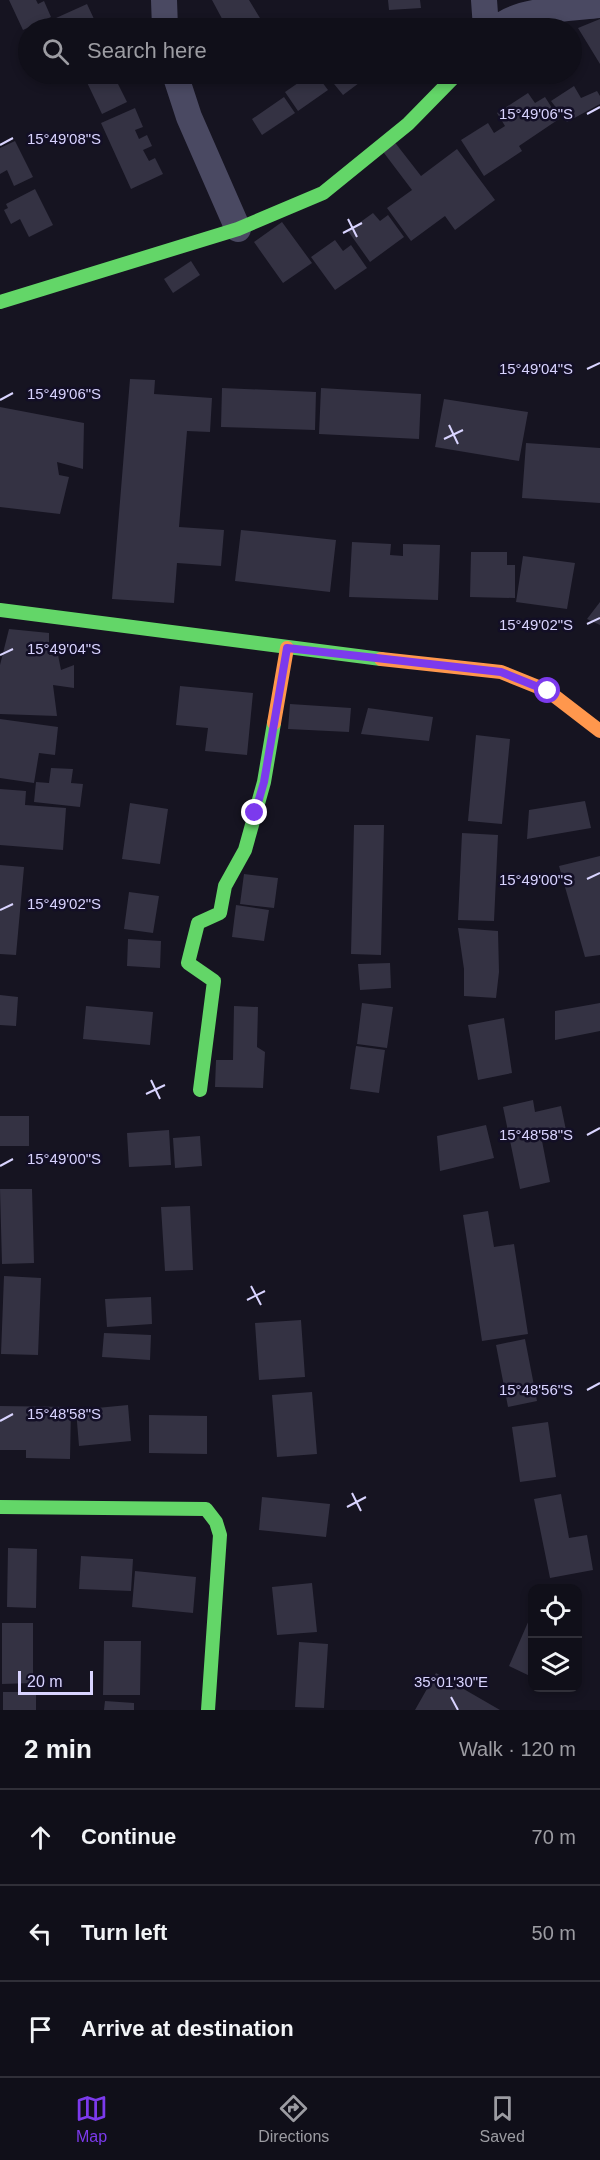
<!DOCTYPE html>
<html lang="en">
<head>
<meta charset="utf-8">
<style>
	body { margin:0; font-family:Helvetica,sans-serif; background:#191822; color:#f1f3f6 }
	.controls { position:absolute; right:18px; bottom:18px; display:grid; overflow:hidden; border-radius:12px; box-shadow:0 3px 9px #0003 }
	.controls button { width:54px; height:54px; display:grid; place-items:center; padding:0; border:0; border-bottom:2px solid #302f38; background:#100f19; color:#f1f3f6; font:30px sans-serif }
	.scale { position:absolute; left:18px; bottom:15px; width:75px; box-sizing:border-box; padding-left:6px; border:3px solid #d9d4ff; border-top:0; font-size:16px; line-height:21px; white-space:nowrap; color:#d9d4ff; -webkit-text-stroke:4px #130f26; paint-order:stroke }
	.stop { position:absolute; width:18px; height:18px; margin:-14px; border:4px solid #7c3aed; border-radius:50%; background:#fff }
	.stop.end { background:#7c3aed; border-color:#fff; box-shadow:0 2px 6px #0008 }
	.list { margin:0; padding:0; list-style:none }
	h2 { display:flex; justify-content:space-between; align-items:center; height:78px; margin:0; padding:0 24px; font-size:26px }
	h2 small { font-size:20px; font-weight:400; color:#9c9ca2 }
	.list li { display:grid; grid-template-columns:39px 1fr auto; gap:18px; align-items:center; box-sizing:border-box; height:96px; padding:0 24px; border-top:2px solid #302f38 }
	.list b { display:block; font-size:22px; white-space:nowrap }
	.list em { font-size:20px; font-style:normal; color:#9c9ca2 }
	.icon { flex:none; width:33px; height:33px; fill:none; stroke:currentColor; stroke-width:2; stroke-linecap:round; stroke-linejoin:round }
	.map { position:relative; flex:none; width:600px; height:1710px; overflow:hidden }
	.search { position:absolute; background:#100f19; box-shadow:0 3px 9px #0003; left:18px; right:18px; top:18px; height:66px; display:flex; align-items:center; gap:15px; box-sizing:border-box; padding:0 21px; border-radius:33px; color:#9c9ca2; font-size:22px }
	.sheet { height:366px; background:#100f19 }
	nav { display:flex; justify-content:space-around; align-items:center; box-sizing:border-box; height:84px; border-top:2px solid #302f38; background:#100f19; font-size:16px; color:#9c9ca2 }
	nav a { display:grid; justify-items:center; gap:3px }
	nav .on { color:#7c3aed }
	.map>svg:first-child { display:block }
	.building { fill:#343243 }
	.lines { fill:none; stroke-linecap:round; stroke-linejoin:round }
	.street { stroke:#4a4962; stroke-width:26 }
	.fast { stroke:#63d668; stroke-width:14 }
	.slow { stroke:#ff974d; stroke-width:14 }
	.route { stroke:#7c3aed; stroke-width:8 }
	.ticks { fill:none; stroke:#d9d4ff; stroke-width:2 }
	.ticks-label { font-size:15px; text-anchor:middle; fill:#d9d4ff; stroke:#130f26; stroke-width:5; stroke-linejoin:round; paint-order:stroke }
</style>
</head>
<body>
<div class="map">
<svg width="600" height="1710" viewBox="0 0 600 1710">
	<rect width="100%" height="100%" fill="#161421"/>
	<path class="building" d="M9,0h27l2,4 6,-3 7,16 -28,13z
		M212,0h37l17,28h-39z
		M388,0h32l1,8 -32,2z
		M87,4l7,15 -6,3 3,6h-30l-5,-10z
		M600,19v45l-22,-36z
		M83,74h38l3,7 -6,3 9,18 -25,12z
		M311,74h5l12,16 -30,21 -13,-19z
		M326,74h45l-28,21z
		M574,86l7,12 16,-7 3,5v8l-33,18 -16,-21z
		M528,93l7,10 10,-6 14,22 -40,27 3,5 -38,25 -23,-36 27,-17 6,10 11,-7 -8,-13z
		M284,97l11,16 -33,22 -10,-16z
		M135,108l8,19 -8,3 4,9 8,-4 5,11 -9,4 6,11 6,-3 8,16 -32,15 -30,-66z
		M393,140l28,36 36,-27 38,51 -40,30 -10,-14 -34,25 -24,-33 25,-18 -31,-41z
		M15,141l18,36 -19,9 -7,-16 -7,4v-26z
		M35,189l18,36 -24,12 -9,-18 -9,5 -7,-14 4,-2 -2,-4z
		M373,213l7,8 8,-6 16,22 -34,25 -22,-31z
		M282,222l30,41 -29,20 -29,-41z
		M335,240l8,11 8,-6 16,23 -32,22 -24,-33z
		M191,261l9,14 -27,18 -9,-14z
		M130,379l25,1 -1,14 58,4 -2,34 -23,-1 -8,96 45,3 -3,36 -44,-3 -3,40 -62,-4z
		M222,388l94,4 -1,38 -94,-3z
		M321,388l100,6 -2,45 -100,-5z
		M444,399l84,13 -9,49 -84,-14z
		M0,407l84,16 -1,46 -26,-7 2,13 10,2 -9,37 -60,-7z
		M526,443l74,5v55l-78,-5z
		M241,530l95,10 -6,52 -95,-11z
		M352,542l39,2 -1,11 13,1v-12l37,1 -2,55 -89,-3z
		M471,552h36v13h8v33l-45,-1z
		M523,556l52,7 -8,46 -51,-7z
		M600,602v23l-13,-6z
		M9,629l40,4v22h9l3,15 13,-5v23l-21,-3 4,31 -57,-2v-49z
		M180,686l73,7 -6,62 -42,-4 3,-23 -32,-3z
		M290,704l61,4 -2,24 -61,-3z
		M368,708l65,9 -4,24 -68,-7z
		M0,719l58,8 -3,28 -16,-2 -5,30 -34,-5z
		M476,735l34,4 -8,85 -34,-3z
		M51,768l22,1 -2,14 12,1 -3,23 -46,-5 2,-20 13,1z
		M0,789l26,2 -1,14 41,3 -3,42 -63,-5z
		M585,801l6,27 -64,11 2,-29z
		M130,803l38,6 -8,55 -38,-5z
		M354,825h30l-3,130 -30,-1z
		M462,833l36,2 -4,86 -36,-1z
		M600,856v99l-15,2 -26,-91z
		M0,865l24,2 -8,88 -16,-1z
		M244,874l34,4 -4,30 -34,-4z
		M129,892l30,4 -6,37 -29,-4z
		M236,905l33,5 -5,31 -32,-4z
		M458,928l40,3 1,41 -3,26 -32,-2v-27z
		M128,939l33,2 -1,27 -33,-2z
		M390,963l1,25 -31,2 -2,-26z
		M0,995l18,2 -2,29 -16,-1z
		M362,1003l31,4 -6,41 -30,-4z
		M600,1003v28l-45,9v-29z
		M86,1006l67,6 -3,33 -67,-6z
		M234,1006l24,1 -1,40 8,5 -2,36 -48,-1 1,-27h17z
		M504,1018l8,55 -34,7 -10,-55z
		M356,1046l29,4 -6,43 -29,-4z
		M533,1100l2,12 26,-6 6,29 -25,6 8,41 -30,7 -17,-82z
		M0,1116h29v30h-29z
		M486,1125l8,33 -54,13 -3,-35z
		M169,1130l2,35 -42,2 -2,-34z
		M200,1136l2,30 -27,2 -2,-30z
		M0,1189h32l2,74 -32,1z
		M190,1206l3,64 -28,1 -4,-64z
		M488,1211l6,36 20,-3 14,90 -46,7 -19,-126z
		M4,1276l37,2 -3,77 -37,-1z
		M151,1297l1,27 -45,3 -2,-28z
		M301,1320l4,57 -46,3 -4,-57z
		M104,1333l47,2 -1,25 -48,-3z
		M525,1339l12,62 -29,6 -12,-62z
		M312,1392l5,62 -40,3 -5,-62z
		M128,1405l3,36 -52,5 -3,-36z
		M0,1406l71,1 -1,52 -44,-1v-8h-26z
		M149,1415l58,1v38l-58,-1z
		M548,1422l8,55 -36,5 -8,-55z
		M561,1494l8,44 18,-3 6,35 -43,8 -16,-79z
		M262,1497l68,7 -4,33 -67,-7z
		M8,1548l29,1 -1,59 -29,-1z
		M81,1556l52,3 -2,32 -52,-2z
		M135,1571l61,6 -3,36 -61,-6z
		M312,1583l5,49 -40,3 -5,-48z
		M532,1613v64l-23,-11z
		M2,1623h31v60l-31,1z
		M104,1641h37l-1,54h-37z
		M299,1642l29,2 -4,64 -29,-1z
		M436,1673l64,37h-85z
		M3,1692h33v18h-33z
		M105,1701l29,2v7h-30z"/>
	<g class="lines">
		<path class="street" d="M164,0l1,28
			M484,0l2,28
			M499,28c14,-18 77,-20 101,-23
			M175,74l14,43 49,112"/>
		<path class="fast" d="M0,302l238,-73 85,-36 85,-69 49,-50
			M0,610l381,49
			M200,1090l14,-109 -26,-18 10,-40 22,-10 5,-27 20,-36 19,-68 10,-59
			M0,1507l206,2 10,13 4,13 -12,175"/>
		<path class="slow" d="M381,659l120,13 47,19 52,40
			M274,723l13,-75"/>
	</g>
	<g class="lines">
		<path class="route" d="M255,813l9,-31 23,-134 214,24 47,19"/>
	</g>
	<path class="ticks" d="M587,114l13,-7M0,145l13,-7M348,219l9,18M343,233l19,-10M587,369l13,-6M0,400l13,-7M449,425l9,19M444,439l19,-9M587,624l13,-6M0,655l13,-6M587,879l13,-6M0,910l13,-6M151,1080l9,19M146,1094l19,-9M587,1135l13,-7M0,1166l13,-7M251,1286l10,19M247,1300l18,-9M587,1390l13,-7M0,1421l13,-7M352,1493l9,18M347,1507l19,-10M451,1697l7,13"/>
	<g class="ticks-label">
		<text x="536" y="119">15°49'06"S</text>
		<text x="64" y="144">15°49'08"S</text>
		<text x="536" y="374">15°49'04"S</text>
		<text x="64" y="399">15°49'06"S</text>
		<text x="536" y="630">15°49'02"S</text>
		<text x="64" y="654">15°49'04"S</text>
		<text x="536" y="885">15°49'00"S</text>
		<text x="64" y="909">15°49'02"S</text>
		<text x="536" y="1140">15°48'58"S</text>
		<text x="64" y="1164">15°49'00"S</text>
		<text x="536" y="1395">15°48'56"S</text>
		<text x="64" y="1419">15°48'58"S</text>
		<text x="451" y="1687">35°01'30"E</text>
	</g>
</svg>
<div class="controls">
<button><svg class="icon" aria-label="locate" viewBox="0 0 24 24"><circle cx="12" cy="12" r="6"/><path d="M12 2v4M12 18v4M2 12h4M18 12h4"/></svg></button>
<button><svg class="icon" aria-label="layers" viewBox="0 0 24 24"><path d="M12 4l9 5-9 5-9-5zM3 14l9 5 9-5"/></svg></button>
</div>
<div class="scale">20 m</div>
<div class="stop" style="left:548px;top:691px"></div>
<div class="stop end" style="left:255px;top:813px"></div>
<div class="search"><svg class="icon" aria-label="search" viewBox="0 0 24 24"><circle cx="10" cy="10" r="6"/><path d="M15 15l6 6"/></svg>Search here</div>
</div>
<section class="sheet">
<h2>2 min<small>Walk · 120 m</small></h2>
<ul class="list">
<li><svg class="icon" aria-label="ahead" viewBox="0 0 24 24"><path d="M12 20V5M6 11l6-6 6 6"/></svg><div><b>Continue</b></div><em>70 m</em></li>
<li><svg class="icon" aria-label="left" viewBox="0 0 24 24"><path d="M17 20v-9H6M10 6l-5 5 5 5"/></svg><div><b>Turn left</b></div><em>50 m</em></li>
<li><svg class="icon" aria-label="arrive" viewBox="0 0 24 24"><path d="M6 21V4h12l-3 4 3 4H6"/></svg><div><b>Arrive at destination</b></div></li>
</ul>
</section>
<nav>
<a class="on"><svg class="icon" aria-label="map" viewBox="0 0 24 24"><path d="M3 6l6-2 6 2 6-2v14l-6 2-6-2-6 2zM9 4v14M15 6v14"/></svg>Map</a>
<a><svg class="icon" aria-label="directions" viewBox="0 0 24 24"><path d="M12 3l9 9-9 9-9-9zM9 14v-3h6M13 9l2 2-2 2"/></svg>Directions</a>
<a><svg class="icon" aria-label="saved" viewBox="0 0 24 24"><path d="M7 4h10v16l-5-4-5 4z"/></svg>Saved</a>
</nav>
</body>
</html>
